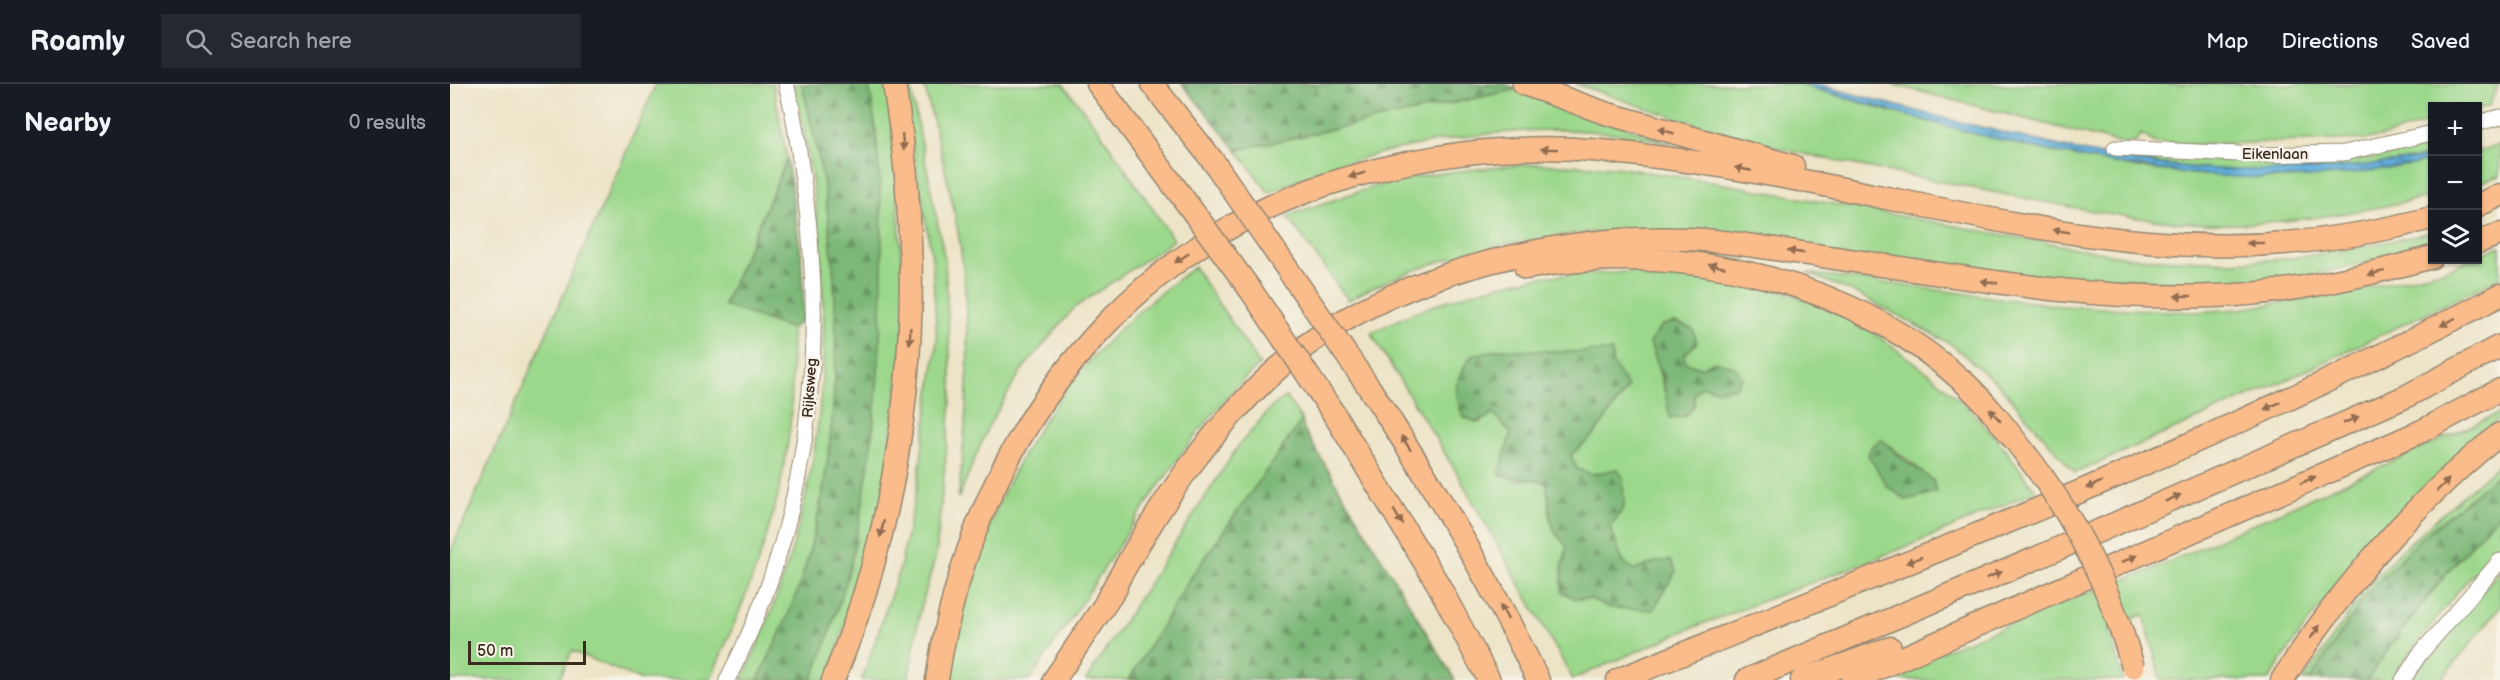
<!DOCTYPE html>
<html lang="en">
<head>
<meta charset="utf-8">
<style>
	body { margin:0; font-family:"Balsamiq Sans",sans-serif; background:#242831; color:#f1f3f6 }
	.controls { position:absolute; right:18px; top:18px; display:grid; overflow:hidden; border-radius:0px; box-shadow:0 2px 4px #0004 }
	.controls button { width:54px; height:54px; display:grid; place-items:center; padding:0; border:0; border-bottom:2px solid #363941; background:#171b24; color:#f1f3f6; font:30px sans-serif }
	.scale { position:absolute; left:18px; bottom:15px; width:118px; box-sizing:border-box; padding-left:6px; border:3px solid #3b2a1e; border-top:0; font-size:16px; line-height:21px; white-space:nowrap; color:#3b2a1e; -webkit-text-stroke:4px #f7f3e8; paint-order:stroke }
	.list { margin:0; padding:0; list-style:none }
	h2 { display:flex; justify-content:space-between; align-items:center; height:78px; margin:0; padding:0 24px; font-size:26px }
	h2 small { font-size:20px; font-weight:400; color:#9ea1a6 }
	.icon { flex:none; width:33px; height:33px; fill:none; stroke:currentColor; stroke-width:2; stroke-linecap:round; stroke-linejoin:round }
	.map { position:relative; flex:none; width:2050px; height:596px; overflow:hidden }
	header { display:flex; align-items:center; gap:36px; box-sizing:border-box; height:84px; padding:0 30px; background:#171b24; border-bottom:2px solid #363941 }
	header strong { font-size:28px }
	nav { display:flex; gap:33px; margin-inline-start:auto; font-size:21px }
	.search { width:420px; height:54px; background:#242831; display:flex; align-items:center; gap:15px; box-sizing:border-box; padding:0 21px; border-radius:0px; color:#9ea1a6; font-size:22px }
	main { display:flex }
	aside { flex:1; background:#171b24 }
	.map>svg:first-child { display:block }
	.grass { fill:#9cd88c; stroke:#6c8155; stroke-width:1.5; fill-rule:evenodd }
	.forest { fill:url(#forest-firs); stroke:#5c714b; stroke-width:1.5 }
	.water { fill:url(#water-waves); stroke:#4e6c7c; stroke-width:1.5 }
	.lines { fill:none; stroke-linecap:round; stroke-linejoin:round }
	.minor-casing { stroke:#948772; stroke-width:17 }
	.highway-casing { stroke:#948772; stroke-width:25 }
	.minor { stroke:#fff; stroke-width:15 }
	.highway { stroke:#fabc8b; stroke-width:22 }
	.highway-bridge-casing { stroke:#948772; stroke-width:25; stroke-linecap:butt }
	.highway-bridge { stroke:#fabc8b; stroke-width:22 }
	.oneway { fill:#916c4f }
	.labels { text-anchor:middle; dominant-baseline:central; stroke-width:5; stroke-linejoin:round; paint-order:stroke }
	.street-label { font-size:15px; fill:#3b2a1e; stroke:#f7f3e8 }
</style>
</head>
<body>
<header>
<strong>Roamly</strong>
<div class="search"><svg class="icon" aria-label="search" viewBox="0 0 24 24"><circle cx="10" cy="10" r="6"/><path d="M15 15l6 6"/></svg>Search here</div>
<nav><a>Map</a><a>Directions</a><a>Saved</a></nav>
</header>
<main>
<aside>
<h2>Nearby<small>0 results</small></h2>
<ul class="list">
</ul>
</aside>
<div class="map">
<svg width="2050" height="596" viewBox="0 0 2050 596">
	<defs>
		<pattern id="forest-firs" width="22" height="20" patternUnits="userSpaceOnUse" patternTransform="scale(1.5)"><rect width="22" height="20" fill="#7db878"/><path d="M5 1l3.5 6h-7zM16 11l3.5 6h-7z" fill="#689662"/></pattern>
		<pattern id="water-waves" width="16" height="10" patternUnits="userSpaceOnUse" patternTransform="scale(1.5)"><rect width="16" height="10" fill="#60afdb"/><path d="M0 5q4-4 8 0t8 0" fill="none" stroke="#508fb1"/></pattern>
	</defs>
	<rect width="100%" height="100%" fill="#f7f3e8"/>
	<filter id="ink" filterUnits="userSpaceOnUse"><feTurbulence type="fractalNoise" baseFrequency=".0167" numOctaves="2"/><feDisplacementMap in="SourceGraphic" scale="12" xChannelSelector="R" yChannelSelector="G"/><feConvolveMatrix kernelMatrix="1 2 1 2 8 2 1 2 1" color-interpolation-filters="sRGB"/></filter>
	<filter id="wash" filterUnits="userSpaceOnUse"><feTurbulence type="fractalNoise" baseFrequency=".008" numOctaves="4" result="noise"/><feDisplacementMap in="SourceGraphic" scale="24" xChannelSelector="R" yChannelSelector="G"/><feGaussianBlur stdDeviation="1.35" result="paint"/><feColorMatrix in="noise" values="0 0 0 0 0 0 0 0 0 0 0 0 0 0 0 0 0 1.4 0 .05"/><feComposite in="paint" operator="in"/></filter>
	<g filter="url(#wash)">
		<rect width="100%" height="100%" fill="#ede4c7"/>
		<path class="grass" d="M206,0h117l14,75 -63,145 68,25c-1,32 1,65 -2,97 -9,88 -44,173 -80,254h-68l-70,-29 -13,29h-109v-127z
			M344,0h8c9,39 19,77 24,116 17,121 13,253 -22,371 -11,38 -29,73 -46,109h-16c95,-200 100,-382 52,-596z
			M418,0h21l17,229 -21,175 -56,192h-18l7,-14 62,-362 1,-91 -5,-84z
			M474,0h139l35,45 76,111 -100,68 -53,63 -33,56 -30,72c10,-83 15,-171 2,-255 -8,-53 -23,-107 -36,-160z
			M1126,0h223l93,28 245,56 56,6 71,4 64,-3 104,-14v35c-65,15 -130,26 -197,28 -81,2 -164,-17 -242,-32 -73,-15 -146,-27 -218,-45 -68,-17 -134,-41 -199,-63z
			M1441,0h607l-9,22 -11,3v-3h-46v15l-50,16 -16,2 -183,6 -28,-2 -14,-9 -5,8 -13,2z
			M1068,5l159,56c-26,-6 -51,-11 -77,-13 -102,-9 -238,16 -331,61l-32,-43z
			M461,6l34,170 7,132 -16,163 -15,52 -13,73h-46l38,-112 17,-80 20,-147 -5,-84 -29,-166z
			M1982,60v12c-80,14 -161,19 -243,11 -25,-3 -48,-4 -71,-15l211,10 57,-6z
			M2050,61v31l-22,7v-32z
			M1084,80l81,3 98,15 418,76 101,4 52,-3 70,-10 78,-17v15l-155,36 -156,4 -530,-55c-84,8 -169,28 -243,68l-61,-84c37,-12 72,-27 110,-35 45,-10 91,-13 137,-17z
			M2050,162v32l-212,101 -213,94 -76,-88 -48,-41 -93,-50 -51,-21 254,33 132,6 47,-3 109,-17 97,-22 23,-10h9v-4z
			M744,183l66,98c-26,20 -46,48 -67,74 -59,77 -107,162 -164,241h-81c2,-41 15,-85 29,-123 45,-125 110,-212 217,-290z
			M1210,183l106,17 93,38 76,56 31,28 31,33 39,52 -120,52 -227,86 -116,50 -119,-211 -83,-135c50,-26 102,-43 157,-54 33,-6 69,-5 102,-7l5,-4zM1200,258l34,14 2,7 14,5 18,22 -15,-4 -9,8v13l-11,10 -14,-11zM1080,266l35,2 63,36 -34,47 -23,20 6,14 15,5 26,-5 6,38 -14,20 13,35 12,8 21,-8 -3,47 -42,-1 -20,-9h-15l-14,-31 6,-21 -13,-14 -9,-50 -14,-5 -17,3 -11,-25 7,-23 -18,-19zM1439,361c15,15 41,27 47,47l-30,8z
			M836,313l16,23 -112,159 -61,101h-43l153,-235 33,-38z
			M2050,329v4c-86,85 -167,159 -231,263h-108l-17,-66 -35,15 14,51h-252l226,-91 54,-19z
			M2050,379v10l-80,66 -53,55 -57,86h-6l61,-90 33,-37z
			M2050,429v31l-43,48 -68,88h-22c41,-59 84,-115 133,-167z
			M2050,486v37l-59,73h-33z"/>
		<path class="forest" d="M352,0h66l3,12c20,140 12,314 -17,453 -8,39 -23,79 -36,117l-7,14h-53c17,-36 35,-71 46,-109 35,-118 39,-250 22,-371 -5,-39 -15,-77 -24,-116z
			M732,0h322l14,5 -281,61z
			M337,75l14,94 3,66 -12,10 -68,-24z
			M1225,238l18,7 4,14 -13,12 2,8 14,5 15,-7 20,6 7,10 -5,10 -19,3 -16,-4 -8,8v13l-11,10 -13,1 -7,-38 -13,-38 11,-16z
			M1050,265l65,3 47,-1v12l16,24 -34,48 -23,20 6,14 15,5 26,-5 5,9 1,29 -14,20 13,35 12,8 21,-8 14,-2 6,11 -23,39 -42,-2 -20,-9h-15l-14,-7v-24l5,-21c-25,-29 -13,-31 -21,-64 -17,-7 -29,-2 -47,-9l12,-41 -18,-19 -14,9 -16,-6c-11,-27 -8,-39 9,-62z
			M852,336l2,10 151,250h-326l61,-101z
			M1431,355l23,21 29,20 3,12 -30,8 -19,-14 -19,-31 3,-8z
			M2050,389v40c-49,52 -93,107 -133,167h-57l57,-86 53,-55z"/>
		<path class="water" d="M1349,0h19c49,15 100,27 150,40 56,13 112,29 169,37 99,15 198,11 295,-5v5c-54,10 -111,18 -167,17 -158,-3 -315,-49 -466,-94z"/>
	</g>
	<g filter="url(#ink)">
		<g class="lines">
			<defs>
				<path id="minor" d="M2028,39l22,-6
					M1665,64l145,7 84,-2 88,-20
					M277,596c82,-156 102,-335 75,-507 -4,-30 -8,-60 -16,-89
					M1953,596l16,-25 81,-94"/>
				<path id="highway" d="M648,0l79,106
					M702,0l61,77
					M1074,0l81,29 188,53
					M2028,121l22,-10
					M2028,158l22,-8
					M1076,184c153,-28 325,10 441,117 24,23 44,50 64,76
					M920,305c62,94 119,189 168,291
					M884,330l104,170 51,96
					M657,516c51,-95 113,-190 201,-256 101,-74 257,-110 381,-105 44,2 89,11 133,17 130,19 260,45 391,40 75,-2 148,-19 219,-39
					M383,596c79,-189 95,-395 61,-596
					M487,596c20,-137 74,-257 171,-358 67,-69 150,-119 243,-145 55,-16 111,-26 168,-28 53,-3 108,4 161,11 157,21 310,68 468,82 95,9 193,0 284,-24
					M604,596l62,-92
					M1168,596c297,-120 598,-236 882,-385
					M1297,596l299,-126 359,-157 95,-51
					M1352,596l88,-32
					M1402,596l570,-249 78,-41
					M1832,596c60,-92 132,-178 218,-246"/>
			</defs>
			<use href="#minor" class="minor-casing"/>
			<use href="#highway" class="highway-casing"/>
			<use href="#minor" class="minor"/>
			<use href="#highway" class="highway"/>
			<defs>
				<path id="highway-bridge" d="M763,77l157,228
					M727,106l75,102 82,122
					M1581,377c48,63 80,130 102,206"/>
			</defs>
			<use href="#highway-bridge" class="highway-bridge-casing"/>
			<use href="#highway-bridge" class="highway-bridge"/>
		</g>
		<defs><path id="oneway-solid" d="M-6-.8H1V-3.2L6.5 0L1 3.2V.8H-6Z" transform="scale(1.5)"/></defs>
		<g class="oneway">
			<use href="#oneway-solid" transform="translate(1216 47) rotate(-164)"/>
			<use href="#oneway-solid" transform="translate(453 58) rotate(84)"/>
			<use href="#oneway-solid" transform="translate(1099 65) rotate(-179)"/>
			<use href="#oneway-solid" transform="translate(1293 85) rotate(-169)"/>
			<use href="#oneway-solid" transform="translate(907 91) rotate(164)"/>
			<use href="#oneway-solid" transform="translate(1611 147) rotate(-171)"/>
			<use href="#oneway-solid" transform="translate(1805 159) rotate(179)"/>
			<use href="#oneway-solid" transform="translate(1346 168) rotate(-172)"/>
			<use href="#oneway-solid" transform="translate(732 174) rotate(147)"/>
			<use href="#oneway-solid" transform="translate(1267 182) rotate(-168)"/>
			<use href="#oneway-solid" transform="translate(1926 189) rotate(166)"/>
			<use href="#oneway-solid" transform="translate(1539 198) rotate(-172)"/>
			<use href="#oneway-solid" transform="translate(1733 212) rotate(-180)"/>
			<use href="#oneway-solid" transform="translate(1998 238) rotate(152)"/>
			<use href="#oneway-solid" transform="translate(460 252) rotate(93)"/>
			<use href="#oneway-solid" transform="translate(1822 322) rotate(156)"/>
			<use href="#oneway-solid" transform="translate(1545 331) rotate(-131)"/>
			<use href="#oneway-solid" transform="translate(1901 336) rotate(-24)"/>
			<use href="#oneway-solid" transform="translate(956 359) rotate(-123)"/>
			<use href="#oneway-solid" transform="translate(1858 396) rotate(-24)"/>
			<use href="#oneway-solid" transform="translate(1644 401) rotate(156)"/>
			<use href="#oneway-solid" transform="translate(1993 401) rotate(-44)"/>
			<use href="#oneway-solid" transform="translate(1723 414) rotate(-24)"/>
			<use href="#oneway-solid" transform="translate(948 433) rotate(59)"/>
			<use href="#oneway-solid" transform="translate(432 445) rotate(103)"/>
			<use href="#oneway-solid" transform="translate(1679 475) rotate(-24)"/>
			<use href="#oneway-solid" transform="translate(1464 476) rotate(158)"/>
			<use href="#oneway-solid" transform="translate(1544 491) rotate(-22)"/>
			<use href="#oneway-solid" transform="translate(1054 528) rotate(-117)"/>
			<use href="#oneway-solid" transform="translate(1865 548) rotate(-54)"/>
		</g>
	</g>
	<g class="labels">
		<g class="street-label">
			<text x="1825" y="70">Eikenlaan</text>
			<text transform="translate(360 304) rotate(-86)">Rijksweg</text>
		</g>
	</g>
</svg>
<div class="controls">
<button>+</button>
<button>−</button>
<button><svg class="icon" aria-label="layers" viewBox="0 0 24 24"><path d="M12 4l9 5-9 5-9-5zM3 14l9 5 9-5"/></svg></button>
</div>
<div class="scale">50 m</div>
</div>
</main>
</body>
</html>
